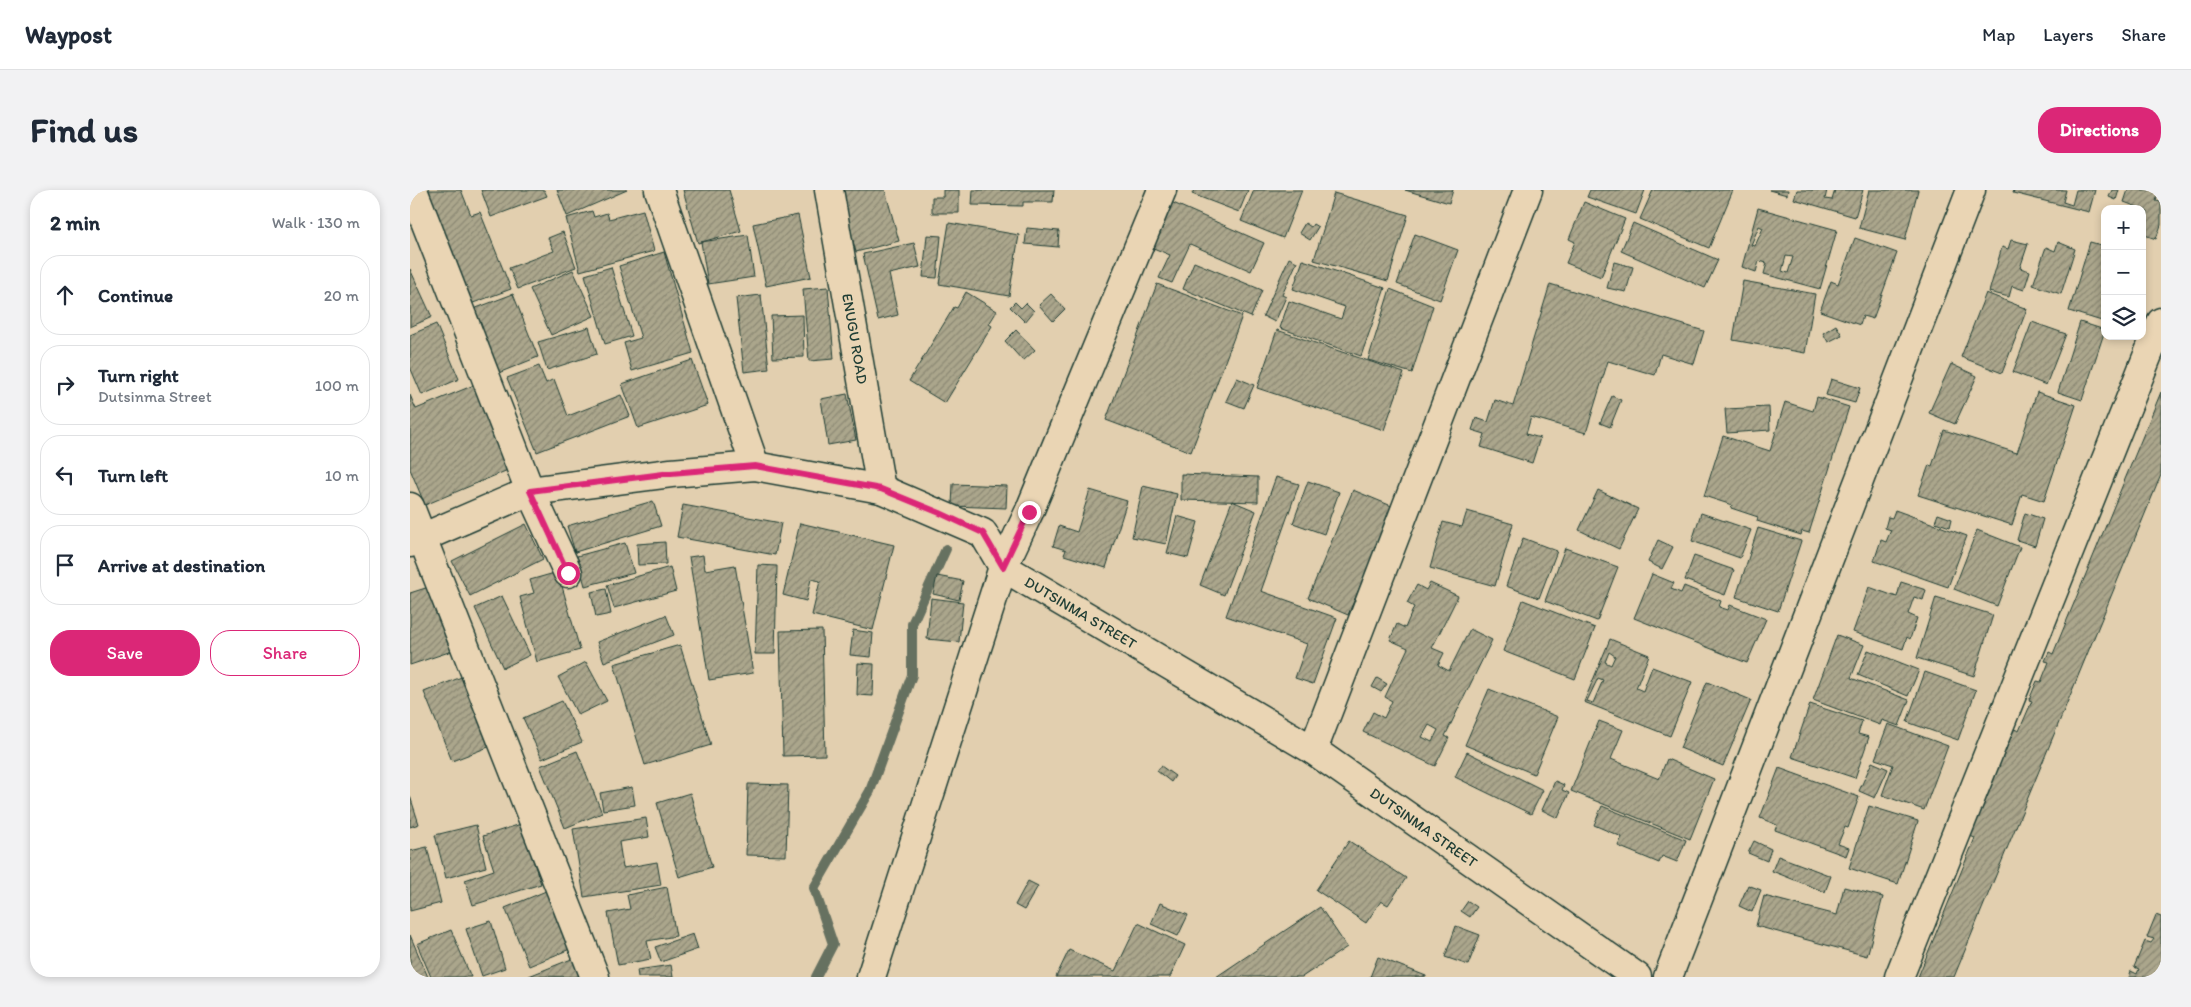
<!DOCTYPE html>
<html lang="en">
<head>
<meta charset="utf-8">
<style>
	body { margin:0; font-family:Itim,sans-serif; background:#f2f2f3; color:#1f2937 }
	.controls { position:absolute; right:15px; top:15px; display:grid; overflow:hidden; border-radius:10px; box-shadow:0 2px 8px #0003 }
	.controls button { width:45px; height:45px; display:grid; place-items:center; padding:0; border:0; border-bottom:1px solid #e0e1e3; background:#fff; color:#1f2937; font:25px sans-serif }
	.stop { position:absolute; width:15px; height:15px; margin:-11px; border:4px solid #db2777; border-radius:50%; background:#fff }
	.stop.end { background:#db2777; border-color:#fff; box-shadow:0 1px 5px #0008 }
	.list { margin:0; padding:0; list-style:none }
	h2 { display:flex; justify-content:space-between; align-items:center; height:65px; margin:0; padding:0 20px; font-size:21px }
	h2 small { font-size:16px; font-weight:400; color:#747a83 }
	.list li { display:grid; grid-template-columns:32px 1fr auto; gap:15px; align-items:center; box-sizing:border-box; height:80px; margin:0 10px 10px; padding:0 10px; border:1px solid #e0e1e3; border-radius:20px }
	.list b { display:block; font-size:19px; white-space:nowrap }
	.list p { margin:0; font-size:16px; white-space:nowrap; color:#747a83 }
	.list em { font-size:16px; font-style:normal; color:#747a83 }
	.actions { display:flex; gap:10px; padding:15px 20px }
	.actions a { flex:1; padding:11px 0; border:1px solid #db2777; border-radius:20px; text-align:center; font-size:18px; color:#db2777 }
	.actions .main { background:#db2777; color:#fff }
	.icon { flex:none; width:28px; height:28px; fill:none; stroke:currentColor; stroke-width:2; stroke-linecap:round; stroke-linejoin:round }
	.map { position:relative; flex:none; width:1751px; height:787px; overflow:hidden; border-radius:20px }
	header { display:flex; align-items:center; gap:30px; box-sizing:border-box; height:70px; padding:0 25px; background:#fff; border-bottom:1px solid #e0e1e3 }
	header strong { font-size:24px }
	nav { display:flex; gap:28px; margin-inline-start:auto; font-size:18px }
	.intro { display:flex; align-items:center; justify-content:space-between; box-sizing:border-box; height:120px; padding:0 30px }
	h1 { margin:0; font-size:35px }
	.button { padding:12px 22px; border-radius:20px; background:#db2777; color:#fff; font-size:18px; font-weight:700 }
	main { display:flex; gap:30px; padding:0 30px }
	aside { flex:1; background:#fff; border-radius:20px; box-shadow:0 2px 8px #0003 }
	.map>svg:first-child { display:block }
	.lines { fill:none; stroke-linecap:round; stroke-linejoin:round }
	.stream { stroke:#667161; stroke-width:10 }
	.building { fill:url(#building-hatch); stroke:#1f3d34; fill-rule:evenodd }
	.street-casing { stroke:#1f3d34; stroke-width:31 }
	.secondary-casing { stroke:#1f3d34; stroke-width:31 }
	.street { stroke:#ead5b4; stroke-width:28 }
	.secondary { stroke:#ead5b4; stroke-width:28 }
	.route { stroke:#db2777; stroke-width:6 }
	.labels { text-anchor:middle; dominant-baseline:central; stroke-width:4.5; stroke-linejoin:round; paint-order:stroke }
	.street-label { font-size:15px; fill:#1f3d34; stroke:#ead5b4 }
</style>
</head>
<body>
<header>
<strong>Waypost</strong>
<nav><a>Map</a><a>Layers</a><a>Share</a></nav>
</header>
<div class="intro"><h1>Find us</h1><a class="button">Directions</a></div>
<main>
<aside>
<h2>2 min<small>Walk · 130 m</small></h2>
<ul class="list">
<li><svg class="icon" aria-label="ahead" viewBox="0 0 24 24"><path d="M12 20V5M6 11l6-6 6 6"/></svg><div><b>Continue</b></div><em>20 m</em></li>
<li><svg class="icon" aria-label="right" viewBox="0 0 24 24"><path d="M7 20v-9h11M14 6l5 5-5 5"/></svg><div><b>Turn right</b><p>Dutsinma Street</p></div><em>100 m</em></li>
<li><svg class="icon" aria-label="left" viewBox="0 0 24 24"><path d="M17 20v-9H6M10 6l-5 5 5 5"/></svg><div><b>Turn left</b></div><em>10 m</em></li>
<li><svg class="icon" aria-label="arrive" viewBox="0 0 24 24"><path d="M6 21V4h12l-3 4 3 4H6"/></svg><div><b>Arrive at destination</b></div></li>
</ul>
<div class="actions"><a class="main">Save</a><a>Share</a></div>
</aside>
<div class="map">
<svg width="1751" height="787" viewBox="0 0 1751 787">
	<defs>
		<pattern id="building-hatch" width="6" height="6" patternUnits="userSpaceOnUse" patternTransform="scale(1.25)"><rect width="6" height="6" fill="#aba68c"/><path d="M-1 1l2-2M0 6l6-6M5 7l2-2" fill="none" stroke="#8b8873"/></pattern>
	</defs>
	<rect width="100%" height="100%" fill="#e2cfaf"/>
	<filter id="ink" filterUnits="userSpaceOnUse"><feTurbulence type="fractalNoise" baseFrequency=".02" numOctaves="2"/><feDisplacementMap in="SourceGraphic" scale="10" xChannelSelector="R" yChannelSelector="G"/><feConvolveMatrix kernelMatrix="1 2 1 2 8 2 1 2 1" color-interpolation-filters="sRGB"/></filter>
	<g filter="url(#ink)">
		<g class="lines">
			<path class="stream" d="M406,787l17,-33 -19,-56 56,-97 42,-116v-51l34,-75"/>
		</g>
		<path class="building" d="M9,0h42l10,25 9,-3 31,77 -46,17z
			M71,0h63l3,6 -56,21z
			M147,0h70l-60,26z
			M273,0h46l12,41 -43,12z
			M429,0h46l14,51 -43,11z
			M533,0h16v23h-27v-16h11z
			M563,0h81l-1,12h-30v4l-51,-1z
			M784,0h54l-9,22 -47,-18z
			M844,0h48l-19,48 -42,-17z
			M995,0h48l-4,13z
			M1180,0h55l-9,24 -49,-17z
			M1243,0h80l-24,58 -69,-29z
			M1359,0h19l-1,5z
			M1387,0h30l-2,9 7,1 3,-10h28l-8,27 -61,-18z
			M1459,0h49l-13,50 -46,-12z
			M1604,0h52l-3,12 9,3 4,-15h19l-6,22 -76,-19z
			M1702,0h7l-3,10 -7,-3z
			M1718,0h32l-4,11 5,1v23l-5,14 -14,-5 6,-23 -24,-9z
			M924,3l74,22 -20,66 -74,-21z
			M761,12l93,41 -13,28 -61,-27 -18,39 -13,-5 11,-23 -19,-8z
			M1174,12l41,17 -24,58 -35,-14 9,-21 -6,-3z
			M1348,18l79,22 -17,59 -56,-15 3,-11 -8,-2 -3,11 -14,-5zM1349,36l4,2 -8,18 -4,-1zM1376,66l7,1 -5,16 -6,-2z
			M233,20l11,41 -74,20 -14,-53 26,-7 2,6 13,-4 2,6z
			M388,25l13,62 -45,9 -13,-62z
			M539,33l70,12 -10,61 -70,-12z
			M895,33l6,4 2,-3 5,3 -8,13 -11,-7z
			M1223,33l85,37 -13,28 -84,-37z
			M617,38l32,3 -1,16 -33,-3z
			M153,42l13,35 -58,22 -9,-21 45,-17 -6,-13z
			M1005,44l43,16 -18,50 -43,-16z
			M338,45l6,42 -46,7 -7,-42z
			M517,45l14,1 -4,42 -14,-1z
			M1445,48l42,15 -24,66 -10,-3 -3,9 -40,-14 11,-30 7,3z
			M1601,50l17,4 -8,24 10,3 -6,19 -12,-4 -3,11 -20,-5 13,-45 6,2z
			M1648,52l17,7 -14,45 -28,-9 13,-38 9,4z
			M1680,52l15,4v76l-36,-11z
			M504,53l6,24 -31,7 9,41 -20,5 -15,-66z
			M254,62l29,101 -61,18 -8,-28 17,-5 -22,-72z
			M879,68l8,4 -15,33 4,2 -11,25 -12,-6z
			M893,70l82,28 -24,68 -81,-28 9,-27 52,18 4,-12 -52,-18z
			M784,72l68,28 -11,27 -68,-28z
			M1204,72l19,5 -7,25 -19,-4z
			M201,77l21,69 -27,8 -20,-69z
			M0,79l22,48 -22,10z
			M163,80l21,46 -43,19 -21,-46z
			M1333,91l72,13 -10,59 -72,-13z
			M747,94l85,32 -51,136 -85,-32z
			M1140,94l154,47 -10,33 -33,-10 -6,21 -47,-14 -22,72 -55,-16 -5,17 14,4 -8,25 -51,-16 4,-13 -13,-4 4,-12 12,4 7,-22 18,6z
			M418,97l6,72 -25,2 -6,-72z
			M980,99l43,17 -21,67 -44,-13z
			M556,102l31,19 -8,13 3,2 -47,77 -36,-22 45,-74 3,1z
			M1576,103l41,16 -25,64 -41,-16z
			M103,104l25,63 -42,17 -25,-64z
			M641,104l14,15 -12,12 -14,-16z
			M351,105l8,74 -25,3 -8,-74z
			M605,112l6,6 5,-5 8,8 -9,11 -15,-15z
			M393,125l1,42 -31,1 -2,-42z
			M1622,132l34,12 -20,51 -33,-13z
			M1670,132l25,8 -23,70 -24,-8z
			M26,134l23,55 -37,16 -12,-28v-32z
			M1426,135l6,10 -14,7 -5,-9z
			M179,137l8,27 -50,16 -9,-28z
			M606,140l19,20 -12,11 -18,-20z
			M867,140l127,43 -20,57 -127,-42z
			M282,170l16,45 -70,23 -16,-44z
			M1541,174l26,12 -22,48 -26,-11z
			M129,176l7,17 8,-4 14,37 53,-21 9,21 -93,36 -30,-74z
			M827,188l17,7 -10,23 -18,-7z
			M1421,189l29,9 -5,15 -29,-8z
			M69,193l36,84 -90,38 -15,-36v-74l6,14z
			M1627,202l39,13 -32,96 -22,-7 -10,31 -94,-30 11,-30 3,1 12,-36 73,23z
			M1751,202v83l-207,502h-36l57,-139 -5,-2 44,-107 5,2 13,-30 -3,-1 8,-19 4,1 8,-20 -4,-1 4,-9 4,2z
			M437,204l9,46 -28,5 -7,-46z
			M1202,206l9,4 -11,27 -10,-4z
			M1407,207l32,10 -40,126 -7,-2 -1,4 -44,-14 1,-4 -27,-9 1,-3 -28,-9 19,-60 47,15 15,-49 28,9z
			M1359,217l1,23 -43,3 -2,-24z
			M771,284l77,3v25l-77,-2z
			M866,287l23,7 -38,107 76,27 -24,66 -18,-6 12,-34 -81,-28z
			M898,291l31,11 -15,42 -31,-11z
			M543,294l54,2 -1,22 -54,-2z
			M733,296l34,8 -11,50 -34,-7z
			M680,300l37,11 -21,67 -42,-13 2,-5 -13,-4 6,-20 18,6z
			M943,300l41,17 -46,108 -40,-17z
			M1188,300l40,19 -19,40 -40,-19z
			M243,311l8,25 -86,26 -8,-26z
			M822,311l24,10 -32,84 -24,-10z
			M273,315l98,18 -6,32 -98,-18z
			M1485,320l72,26 -19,51 -74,-26 7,-21 5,2 5,-12 -6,-2 3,-11 4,1z
			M1057,321l46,13 -18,62 -65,-18 13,-46 19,5z
			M1291,323l50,17 -11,28 -48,-17z
			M1615,323l18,6 -8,27 -18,-6z
			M1528,324l14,5 -2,8 -15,-5z
			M767,326l21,6 -10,36 -21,-5z
			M390,333l94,22 -21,85 -61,-15 8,-34 -9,-2 -5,22 -23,-6z
			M116,334l17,35 -73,37 -18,-35z
			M1348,338l43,13 -23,70 -42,-14z
			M1567,340l43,17 -23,59 -43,-17z
			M1113,348l34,13 -18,47 -33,-12z
			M1248,350l15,7 -11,22 -14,-7z
			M255,352l1,22 -28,1 -1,-21z
			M215,353l9,30 -49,13 -8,-30z
			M1155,358l53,19 -21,54 -52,-20z
			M293,365l2,15 30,-5 18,108 -44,7 -20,-123z
			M1284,366l40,14 -9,25 -40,-15z
			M348,375l19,1 -2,88h-20z
			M260,377l6,24 -62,17 -7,-23z
			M148,382l22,78 -43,12 -17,-65 14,-4 -4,-13z
			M1242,384l22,9 -3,6 10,4 3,-7 37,15 -2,6 9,3 2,-5 36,14 -19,44 -113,-45z
			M527,386l26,5 -4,19 -26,-6z
			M1491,392l25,8 -3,10 -9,-3 -6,17 9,4 -7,21 -3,-2 -4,12 -50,-17 16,-45 28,10z
			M1020,393l28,13 -26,52 12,5 -6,12 11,6 21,-42 22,11 -47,96 4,2 -14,28 -72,-34 10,-20 11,6 8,-17 -7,-4 23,-49 -18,-8 7,-16 8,4 9,-21 -7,-4 10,-18 9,5zM1019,535l9,5 -6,12 -10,-5z
			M25,395l20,65 -45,15v-72z
			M196,399l5,25 -15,3 -5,-25z
			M92,406l28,59 -27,13 -28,-60z
			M1526,407l57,18 -19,61 -57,-18z
			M521,408l32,4 -4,40 -32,-3z
			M1113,410l72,28 -20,51 -72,-28z
			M256,425l8,20 -70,27 -7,-20z
			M412,440l3,125 -42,1 -3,-125z
			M443,440l20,3 -2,24 -21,-2z
			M1427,445l27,10 -13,33 58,22 -10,26 -17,-6 -2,5 -67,-25z
			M1200,449l39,16 -13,33 7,3 9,-24 40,15 -22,54 -86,-34zM1199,462l6,4 -4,9 -6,-3zM1188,488l5,2 -10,23 -6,-2z
			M270,455l31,100 -66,20 -31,-101z
			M1458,460l51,20 -11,26 -50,-21z
			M176,472l21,39 -29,14 -20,-38z
			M448,473l16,1 -1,32 -16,-1z
			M1515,482l51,18 -18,50 -51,-18z
			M54,486l27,70 -39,15 -28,-69z
			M967,488l10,6 -6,8 -9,-5z
			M1297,492l44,18 -28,66 -43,-18z
			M1079,499l69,28 -24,57 -69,-29z
			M152,511l20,41 -40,17 -19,-41z
			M1400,514l52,17 -4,13 11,3 -14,41 -63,-21z
			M1189,531l24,9 -12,29 48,20 8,-20 47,20 -24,60 -119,-48z
			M1478,534l60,22 -24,64 -42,-15 11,-30 -18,-6z
			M167,561l25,62 -37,15 -25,-62z
			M1057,562l76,38 -12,24 -76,-37z
			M1462,572l16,7 -13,29 -16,-7z
			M751,576l14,10 -4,6 -14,-11z
			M1369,578l80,29 -11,31 -3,-1 -7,17 11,4 -3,8 -71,-26 2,-5 -17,-7z
			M1145,591l9,4 -2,5 7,3 -11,25 -16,-8z
			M338,594l40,1 -2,71 -40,-1z
			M222,597l3,18 -32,5 -3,-17z
			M280,603l22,74 -33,10 -22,-74z
			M0,606l9,28 -9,3z
			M1192,616l84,34 -9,22 -15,-6 -3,7 -41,-17 4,-9 -28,-12z
			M1459,616l49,15 -20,63 -49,-16z
			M236,628l3,19 -30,5 4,26 34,-6 4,23 -77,12 -11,-68z
			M111,634l20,60 -68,21 -8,-25 29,-10 -11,-34z
			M66,635l10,42 -40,11 -11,-43z
			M939,651l57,37 -18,27 -7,-4 -15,22 -50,-33z
			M1344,651l17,8 -4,12 -19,-8z
			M17,657l14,56 -31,8v-60z
			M1368,666l53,20 -6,16 -53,-21z
			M618,691l10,5 -14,24 -9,-5z
			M1338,695l13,5 -9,22 -13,-6z
			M257,697l9,49 -29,5 4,18 -33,6 -10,-52 22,-4 -3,-14z
			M1434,697l39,10 -16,59 -111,-30 8,-30 73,19z
			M136,701l24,58 -41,17 -24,-58z
			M1058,711l9,6 -7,10 -9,-6z
			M750,713l28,12 -10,21 -27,-12z
			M910,717l27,40 -45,30h-86z
			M1746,725l5,2v60h-32l2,-6 6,3 2,-5 -5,-2 11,-26 6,2 3,-4 -7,-2z
			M81,731l14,47 -23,8 -16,-47z
			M728,733l47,22 -15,32h-114l13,-27 46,21z
			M1046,736l24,9 -12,30 -23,-8z
			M41,740l20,47h-40l-14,-33z
			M283,744l5,15 -37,13 -6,-15z
			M0,745l18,42h-18z
			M968,767l48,19v1h-56z
			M164,768l8,19 -53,-1z
			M261,775l2,12h-35l-1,-7z"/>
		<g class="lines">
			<defs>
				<g id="street">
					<path d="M3,0l117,301 38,82"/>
					<path d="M249,0l96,276"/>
					<path id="s1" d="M419,0l52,299"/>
					<path d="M0,317l185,470"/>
					<path d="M903,560l215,-560"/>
					<path d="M461,787l132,-410 26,-55 133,-322"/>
					<path d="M1258,787l303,-787"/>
					<path d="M1489,787l262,-655"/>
				</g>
				<g id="secondary">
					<path id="s2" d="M0,353l120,-52 141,-18 84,-7 126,23 102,44 20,34 310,183 324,227"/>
				</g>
			</defs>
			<use href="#street" class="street-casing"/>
			<use href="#secondary" class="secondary-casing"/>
			<use href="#street" class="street"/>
			<use href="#secondary" class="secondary"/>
		</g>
	</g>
	<g class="lines" filter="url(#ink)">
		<path class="route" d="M158,383l-38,-82 141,-18 84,-7 126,23 59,24 43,20 20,34 26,-55"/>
	</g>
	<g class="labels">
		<g class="street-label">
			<text stroke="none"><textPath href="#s1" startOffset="151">ENUGU ROAD</textPath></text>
			<text stroke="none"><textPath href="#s2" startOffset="726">DUTSINMA STREET</textPath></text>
			<text stroke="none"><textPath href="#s2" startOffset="1131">DUTSINMA STREET</textPath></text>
		</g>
	</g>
</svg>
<div class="controls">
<button>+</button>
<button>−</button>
<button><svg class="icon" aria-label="layers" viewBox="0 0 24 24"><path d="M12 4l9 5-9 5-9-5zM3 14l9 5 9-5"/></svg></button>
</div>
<div class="stop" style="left:158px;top:383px"></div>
<div class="stop end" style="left:619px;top:322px"></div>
</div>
</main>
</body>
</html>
